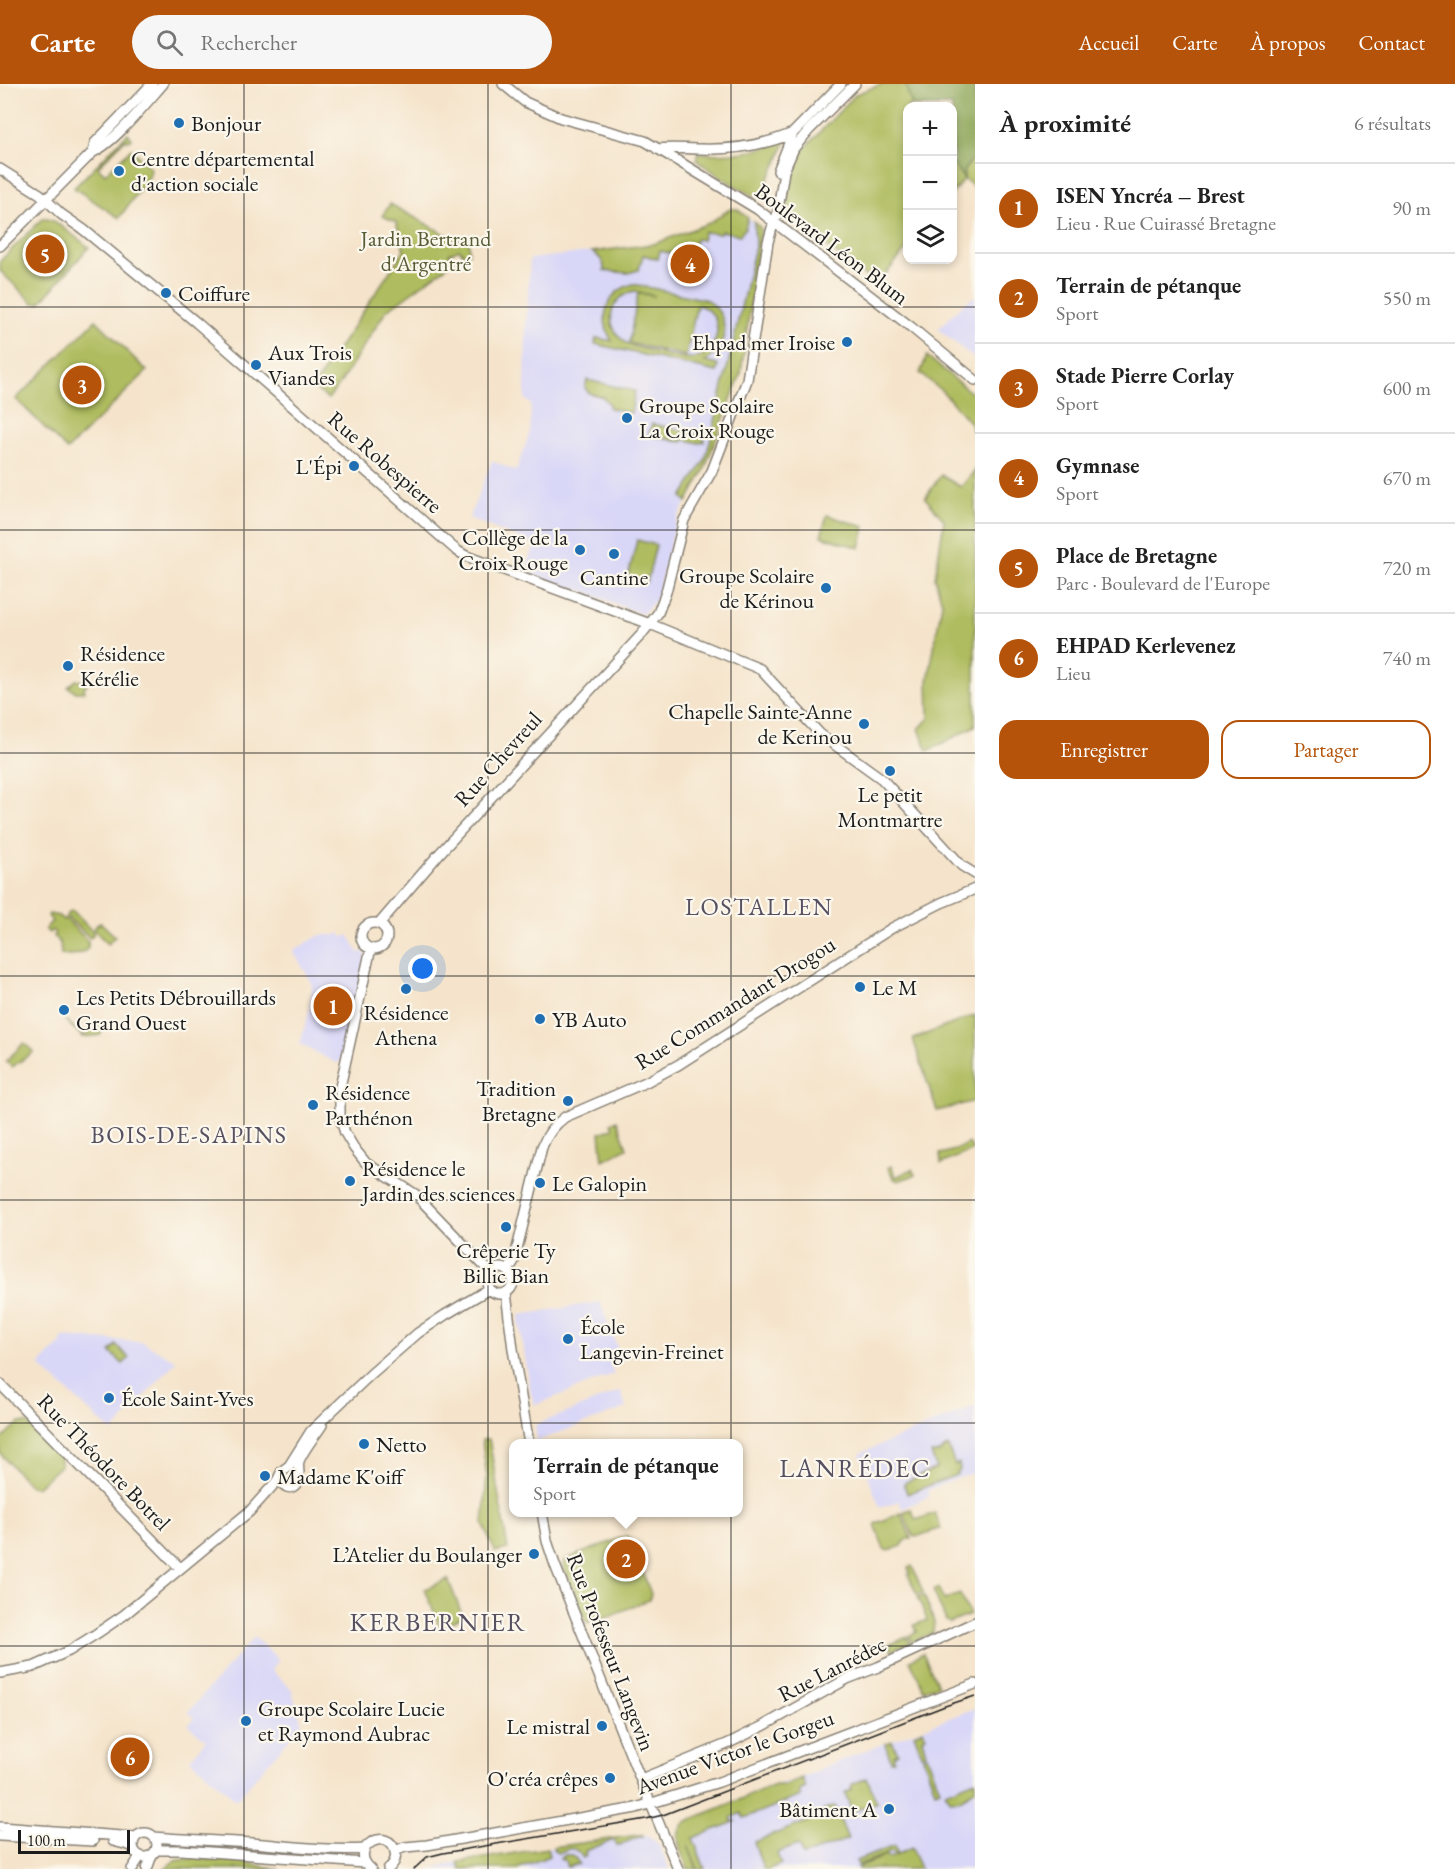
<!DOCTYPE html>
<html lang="fr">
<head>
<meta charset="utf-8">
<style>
	body { margin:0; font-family:"EB Garamond",serif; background:#f6f6f6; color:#222 }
	.controls { position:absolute; right:18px; top:18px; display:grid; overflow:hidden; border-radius:12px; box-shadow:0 3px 9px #0003 }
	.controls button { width:54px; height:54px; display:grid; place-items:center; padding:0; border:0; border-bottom:2px solid #e0e0e0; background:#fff; color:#222; font:30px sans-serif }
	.scale { position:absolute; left:18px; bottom:15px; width:112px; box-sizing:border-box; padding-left:6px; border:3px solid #1c1c1c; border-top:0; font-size:16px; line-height:21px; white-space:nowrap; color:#1c1c1c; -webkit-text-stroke:4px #fbf7ec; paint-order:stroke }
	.you { position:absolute; left:423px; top:885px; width:21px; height:21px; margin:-15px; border:4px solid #fff; border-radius:50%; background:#1a73e8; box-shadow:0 0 0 9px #1a73e833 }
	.badge { display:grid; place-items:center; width:39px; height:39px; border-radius:50%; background:#b45309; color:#fff; font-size:20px; font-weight:700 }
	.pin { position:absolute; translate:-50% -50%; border:3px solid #fff; box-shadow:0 2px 6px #0006 }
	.popup { position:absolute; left:509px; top:1355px; width:234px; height:78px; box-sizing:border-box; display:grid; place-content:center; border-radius:12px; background:#fff; filter:drop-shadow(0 2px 4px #0005); font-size:20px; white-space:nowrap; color:#767676 }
	.popup b { font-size:22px; color:#222 }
	.popup::after { content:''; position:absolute; left:50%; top:100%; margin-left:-12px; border:12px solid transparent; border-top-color:#fff }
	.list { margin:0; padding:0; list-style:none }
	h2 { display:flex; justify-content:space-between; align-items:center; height:78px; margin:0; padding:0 24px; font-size:26px }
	h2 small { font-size:20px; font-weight:400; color:#767676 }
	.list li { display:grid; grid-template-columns:39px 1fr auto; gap:18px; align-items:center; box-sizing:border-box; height:90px; padding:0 24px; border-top:2px solid #e0e0e0 }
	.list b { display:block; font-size:22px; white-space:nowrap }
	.list p { margin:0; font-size:20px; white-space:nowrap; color:#767676 }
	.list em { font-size:20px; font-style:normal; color:#767676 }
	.actions { display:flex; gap:12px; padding:18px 24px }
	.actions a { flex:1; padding:14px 0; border:2px solid #b45309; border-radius:18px; text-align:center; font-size:21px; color:#b45309 }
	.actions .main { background:#b45309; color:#fff }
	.icon { flex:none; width:33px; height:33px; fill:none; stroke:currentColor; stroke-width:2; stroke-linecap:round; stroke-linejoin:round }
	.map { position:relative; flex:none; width:975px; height:1785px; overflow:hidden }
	header { display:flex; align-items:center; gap:36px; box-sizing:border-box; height:84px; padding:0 30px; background:#b45309; color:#fff }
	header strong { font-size:28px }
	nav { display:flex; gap:33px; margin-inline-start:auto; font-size:21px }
	.search { width:420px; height:54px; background:#f6f6f6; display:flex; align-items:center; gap:15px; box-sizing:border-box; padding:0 21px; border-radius:33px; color:#767676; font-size:22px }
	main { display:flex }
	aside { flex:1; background:#fff }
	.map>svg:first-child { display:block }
	.built { fill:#d9d7f7 }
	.green { fill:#afbc5e; stroke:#666c3d; stroke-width:1.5; fill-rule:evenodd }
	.forest { fill:#8ba455; stroke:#546038; stroke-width:1.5 }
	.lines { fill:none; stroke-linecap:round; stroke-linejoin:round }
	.secondary-casing { stroke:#888074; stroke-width:12 }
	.primary-casing { stroke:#888074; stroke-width:12 }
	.secondary { stroke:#fff; stroke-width:9 }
	.primary { stroke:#fff; stroke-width:9 }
	.tram { stroke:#1c1c1c; stroke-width:1.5 }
	.grid { fill:none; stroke:#1c1c1c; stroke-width:1.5; stroke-opacity:0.55 }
	.poi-dot { fill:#1f6fb2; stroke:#fbf7ec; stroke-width:2 }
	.labels { text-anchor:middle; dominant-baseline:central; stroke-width:4.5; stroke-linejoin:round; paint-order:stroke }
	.poi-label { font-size:22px; fill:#1c1c1c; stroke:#fbf7ec; text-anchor:start }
	.park-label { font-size:22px; fill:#575c36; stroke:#fbf7ec }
	.street-label { font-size:22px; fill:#1c1c1c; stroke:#fbf7ec }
	.neighbourhood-label { font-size:24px; letter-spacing:1.5px; fill:#575061; stroke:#fbf7ec }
	.quarter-label { font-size:26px; letter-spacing:1.5px; fill:#575061; stroke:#fbf7ec }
</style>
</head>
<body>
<header>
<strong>Carte</strong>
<div class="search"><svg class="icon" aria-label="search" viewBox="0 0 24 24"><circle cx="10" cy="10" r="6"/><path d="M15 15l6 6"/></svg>Rechercher</div>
<nav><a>Accueil</a><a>Carte</a><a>À propos</a><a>Contact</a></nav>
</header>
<main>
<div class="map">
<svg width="975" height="1785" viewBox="0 0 975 1785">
	<rect width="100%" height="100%" fill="#fbf7ec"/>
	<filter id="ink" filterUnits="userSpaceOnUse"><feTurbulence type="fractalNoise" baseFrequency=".0167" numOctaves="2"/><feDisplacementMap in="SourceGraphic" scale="12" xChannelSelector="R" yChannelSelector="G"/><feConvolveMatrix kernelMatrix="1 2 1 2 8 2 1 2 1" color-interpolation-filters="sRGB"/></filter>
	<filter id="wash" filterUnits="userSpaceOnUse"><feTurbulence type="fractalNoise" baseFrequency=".008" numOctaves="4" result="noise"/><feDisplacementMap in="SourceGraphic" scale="24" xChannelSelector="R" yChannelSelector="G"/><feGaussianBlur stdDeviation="1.35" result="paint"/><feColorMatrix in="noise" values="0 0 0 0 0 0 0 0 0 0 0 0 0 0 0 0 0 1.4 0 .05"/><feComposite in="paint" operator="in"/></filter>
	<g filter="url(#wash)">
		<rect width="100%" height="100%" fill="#f5e4cb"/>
		<path class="built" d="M730,125h7l23,18 1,3 -20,143 -37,98 -27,48 -21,81 -14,14 -70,-27 -1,2 -46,-18 10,-26 -66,-27 23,-57 24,10 14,-39 1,-28 -6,-5 1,-76 4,-64 124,-15 55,-21z
			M975,212v63l-37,-30 24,-24z
			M340,849l3,5 5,-3 11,18 4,-2 3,5 -24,101 -1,4 -5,2 -36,-19 8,-29 4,-25 -1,-9 -18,-30 27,-16h14l1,1z
			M600,1218l22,58 -12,4 4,10 -79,31 -4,-11 -12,-74 1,-1v-4z
			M62,1253l81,5 33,19 -64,71 -73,-67 22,-22z
			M621,1307l5,17 -89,33 -2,-16z
			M975,1322v66l-47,18 2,6 -28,13 -3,-8 -19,7 -20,-52 1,-3z
			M254,1553l25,23 -8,10 20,18 11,36 -66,76 -46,-41 16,-19 -18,-15 6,-7 -6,-6z
			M975,1624v161h-287l-11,-27 2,-14 7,-7 87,-36 15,-3 31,-11v-2z
			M638,1751l12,2 9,8 10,24h-241l30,-7z"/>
		<path class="green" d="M882,0h23l7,22h-4l-1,142 -30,37 -81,-63 -9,-19 4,-29 13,-25 52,-55z
			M128,49l4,6 -4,2 -3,-2 -27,28 7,7 26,-25 20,20 -2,8 -30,41 -45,-30z
			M787,54l-8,21 -11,21v19c-20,-1 -53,-27 -71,-38v-8c31,2 63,1 90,-15z
			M975,72v32l-11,-9 -11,14 -1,-30 11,15 1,-8z
			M390,120l64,35h15v14l-6,1 -4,-5 -10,5 4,7 -8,7 -59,43 -47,74 -11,14 -15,-12 91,-137 -8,-28 -14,-6z
			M730,125h7l11,9 -3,11 -5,6 -19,-4 -1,3 -16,-2 -2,8 -6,-1 -5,19 -31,-7 -2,8 -15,-4 -4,15 -11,3 -24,-2c1,-9 -4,-14 -12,-19l62,-8 55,-21z
			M43,134l11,3 35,26 -49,56h-7l-33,-32v-10z
			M754,138l6,5 1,3 -20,143 -37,98 -17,31 -5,-5 23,-37 7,-26 43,-187z
			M633,200l74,16c24,16 22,47 -2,62l13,3 -1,7 -122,-28 1,-6 16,3c-14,-23 -6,-49 21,-57zM634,207l21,5 -17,-3 -9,50 57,13 11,-51c29,6 25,48 -3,53 -14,2 -48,-9 -64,-13 -25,-13 -26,-45 4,-54z
			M96,236l51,51 -80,79 -51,-51z
			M927,272l48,40v42l-4,-14 -28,-32 -23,-19z
			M587,296l48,11 -4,22 -22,-5v-4l-6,-7 -14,-4 -4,-5z
			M652,340l34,7 -3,11 -34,-7z
			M689,348l15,5v5l-5,1 -13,-3z
			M975,386v256l-47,25 -9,-22 10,-11 -1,-37 14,-78 -7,-25 9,-58 -19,-22 16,-23 20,12z
			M827,431l38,12 -5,21 -39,-12z
			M637,456l19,5 -9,37 -19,-5z
			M76,596l4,1 5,-1 2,4 -3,3 1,5h-9l-8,-5z
			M71,827h2l20,21v3l-3,3 -24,-22z
			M49,830l10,2 4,4 2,-2 23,23v7c-7,8 -17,7 -27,7l-1,-12 -7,-7 2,-3 -3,-3 -3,3 -4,-4 7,-8 -4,-5z
			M100,838l15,14 -7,8 -15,-15z
			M975,931v86l-38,10 -24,-72z
			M65,936l19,16 13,-13 8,3 -5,9 -17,2z
			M24,959l10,9 -22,15 -6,-6z
			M617,1036l10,28 -24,12 -3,-27 13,-5 -2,-5z
			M969,1059l4,7 -32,14 -1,-10 15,-4z
			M891,1082l5,11 16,-8 3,6 -17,6 -4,-2 -6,-11z
			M116,1261l13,13 -6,6 -13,-12z
			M19,1339h8l34,35v7l-24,22 -7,-1 -30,-33v-12z
			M489,1355l19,110 -13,3 -12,-28 4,-47 -5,-37z
			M948,1362l7,19 4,-2 1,7 -4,5 -49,19 -3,-11 32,-15 -5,-15h8z
			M911,1425l5,11 19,-7 6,15 -25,9 -3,-1 -10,-24z
			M901,1429l10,25 -6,2 -3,6 -14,5 -4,-2 -9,-24 2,-2z
			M626,1452l4,2 21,56 -2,6 -55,22h-8l-23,-57 3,-6z
			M912,1482l11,26 -6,3 -9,-21 2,-1 -2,-5z
			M448,1495l15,38 -23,10 -15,-38z
			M938,1504l6,12 16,-6 10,21 -20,8 -4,-2 -13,-31z
			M924,1511l10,27 -1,11 -21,9 -3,-6 8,-4 -3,-7 13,-5 -9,-23z
			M907,1553l3,6 -19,8 -2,-6z
			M923,1569l15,32 -14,5 -14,-30z
			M923,1646l3,6 -4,2 4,15 -4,2 -8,-21z
			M892,1657l6,12 -4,2v5l-3,1 -6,-17z
			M927,1671l13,34 -5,2 -12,-34z
			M802,1694l4,10 -7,3 2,5 -57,22 -3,-5 -10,5 1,3h5l-44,17 12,31h-7l-10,-23 9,23h-9c-6,-16 -17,-33 -3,-47l90,-37h10z
			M867,1694l10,24 -25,10 -7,-19 6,-3 1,-6z
			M975,1696v10l-17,10 -7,1 -6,-9z
			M835,1722l13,33 -45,17 -5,-11 -21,8 4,11 -12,5h-6l-9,-27 72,-28 -2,-4z
			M638,1751h5v2h-4l-22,9 -3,-6 -29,11 1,5 -3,2c-9,-13 -12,-10 -25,-5l-4,-2 -1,-4z
			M894,1762l4,8 14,-6 8,21h-61l-1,-2 27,-11 3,2 9,-3 -5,-3 -34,13 -2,-4z
			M547,1764l2,8 -32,13h-57l-2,-7z
			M565,1771c8,-1 11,2 14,9l-12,3 -3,-8 -3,1 -1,-2z
			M192,1774l50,4 37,7h-115l10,-8z"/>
		<path class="forest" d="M905,0h70v72l-11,14v9l-11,-16 -1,-57h-40z"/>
	</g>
	<g filter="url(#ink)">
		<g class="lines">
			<defs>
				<path id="secondary" d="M503,0l22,18 36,16 84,23 112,68 154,118 64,53
					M657,65c15,-2 29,0 43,0 33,1 63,-3 93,-16
					M0,85l40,25 21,20 23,16 113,93 259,227 10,6 184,68 110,45 60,65 62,45 80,87 13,8
					M778,87l15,-38 48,-49
					M361 852a13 13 0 1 1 26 0a13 13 0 1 1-26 0Z
					M379,840l60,-70 202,-219 17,-22 8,-21 18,-72 28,-49 35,-91 21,-138 6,-21 3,-5 7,-45 10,-23 15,-18 46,-46
					M371,864l-31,139v30l5,16 9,15 12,15 49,31 75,78
					M487 1197a13 13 0 1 1 26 0a13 13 0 1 1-26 0Z
					M508,1187l6,-10 28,-114c5,-13 12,-22 23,-30l81,-35 32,-17 214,-137 49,-25 34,-14
					M506,1209l7,56 16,95
					M0,1300l180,184
					M279,1393c2,8 10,15 17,7 6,-6 1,-16 3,-23 5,-12 16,-25 23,-36
					M542,1428l5,29 8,24 80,201 43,103
					M0,1589l33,-6 36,-16 27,-17 28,-19 126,-104 27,-30 5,-10 7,-5 22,-35 60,-57 47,-41 27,-18 44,-26
					M641,1695l86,-35 36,-18 84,-47 31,-12 97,-45
					M0,1743l135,10
					M133 1761a12 12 0 1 1 24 0a12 12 0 1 1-24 0Z
					M0,1752l93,5
					M154,1753c36,3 73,4 110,7 33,3 68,7 101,5
					M113,1757l19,5
					M156,1766h25l184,13
					M395,1767l10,-4 22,-2 209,-37 83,-26 256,-98
					M132,1785l8,-12
					M147,1785l5,-14
					M371,1785c-25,-22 19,-44 24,-17 2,7 -1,12 -7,17"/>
				<path id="primary" d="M93,68l2,-9 57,-59
					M0,162l93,-94c20,-8 54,-50 70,-68"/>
			</defs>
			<use href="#secondary" class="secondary-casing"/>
			<use href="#primary" class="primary-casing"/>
			<use href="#secondary" class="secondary"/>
			<use href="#primary" class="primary"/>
			<path class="tram" d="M414,1785l13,-12 16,-4 203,-34 17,-4 282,-109 30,-10"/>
		</g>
	</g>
	<path class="grid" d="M244,0v1785M488,0v1785M731,0v1785M0,223h975M0,446h975M0,669h975M0,892h975M0,1116h975M0,1339h975M0,1562h975"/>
	<g class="poi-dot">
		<circle cx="179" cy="39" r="6"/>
		<circle cx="119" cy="87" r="6"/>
		<circle cx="166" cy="209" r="6"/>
		<circle cx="847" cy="258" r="6"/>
		<circle cx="256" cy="281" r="6"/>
		<circle cx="627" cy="334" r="6"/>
		<circle cx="354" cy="382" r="6"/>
		<circle cx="580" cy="466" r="6"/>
		<circle cx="614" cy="470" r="6"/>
		<circle cx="826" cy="504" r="6"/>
		<circle cx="68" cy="582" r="6"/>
		<circle cx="864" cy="640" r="6"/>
		<circle cx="890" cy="687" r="6"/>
		<circle cx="860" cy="903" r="6"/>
		<circle cx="406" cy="905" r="6"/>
		<circle cx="64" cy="926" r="6"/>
		<circle cx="540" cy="935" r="6"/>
		<circle cx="568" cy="1017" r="6"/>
		<circle cx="313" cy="1021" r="6"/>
		<circle cx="350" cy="1097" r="6"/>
		<circle cx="540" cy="1099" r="6"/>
		<circle cx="506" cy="1143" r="6"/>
		<circle cx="568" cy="1255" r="6"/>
		<circle cx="109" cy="1314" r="6"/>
		<circle cx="364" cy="1360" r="6"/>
		<circle cx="265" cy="1392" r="6"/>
		<circle cx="534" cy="1470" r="6"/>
		<circle cx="246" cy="1637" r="6"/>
		<circle cx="602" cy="1642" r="6"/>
		<circle cx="610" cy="1694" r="6"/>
		<circle cx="889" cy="1725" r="6"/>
	</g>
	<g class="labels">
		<g class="poi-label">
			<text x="191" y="39">Bonjour</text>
			<text x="131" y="74">Centre départemental<tspan x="131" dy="25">d'action sociale</tspan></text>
			<text x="178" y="209">Coiffure</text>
			<text x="835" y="258" text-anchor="end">Ehpad mer Iroise</text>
			<text x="268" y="268">Aux Trois<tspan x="268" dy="25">Viandes</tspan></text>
			<text x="639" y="321">Groupe Scolaire<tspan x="639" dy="25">La Croix Rouge</tspan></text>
			<text x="342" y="382" text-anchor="end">L'Épi</text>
			<text x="568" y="453" text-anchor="end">Collège de la<tspan x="568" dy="25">Croix Rouge</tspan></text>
			<text x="814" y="491" text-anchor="end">Groupe Scolaire<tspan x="814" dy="25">de Kérinou</tspan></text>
			<text x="614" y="493" text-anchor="middle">Cantine</text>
			<text x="80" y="569">Résidence<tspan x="80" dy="25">Kérélie</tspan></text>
			<text x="852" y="627" text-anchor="end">Chapelle Sainte-Anne<tspan x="852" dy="25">de Kerinou</tspan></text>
			<text x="890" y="710" text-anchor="middle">Le petit<tspan x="890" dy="25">Montmartre</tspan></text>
			<text x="872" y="903">Le M</text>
			<text x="76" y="913">Les Petits Débrouillards<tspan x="76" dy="25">Grand Ouest</tspan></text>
			<text x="406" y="928" text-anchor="middle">Résidence<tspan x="406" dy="25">Athena</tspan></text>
			<text x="552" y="935">YB Auto</text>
			<text x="556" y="1004" text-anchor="end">Tradition<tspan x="556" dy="25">Bretagne</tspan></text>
			<text x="325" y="1008">Résidence<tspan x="325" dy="25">Parthénon</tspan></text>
			<text x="362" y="1084">Résidence le<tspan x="362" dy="25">Jardin des sciences</tspan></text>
			<text x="552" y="1099">Le Galopin</text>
			<text x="506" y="1166" text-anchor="middle">Crêperie Ty<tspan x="506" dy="25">Billic Bian</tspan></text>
			<text x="580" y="1242">École<tspan x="580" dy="25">Langevin-Freinet</tspan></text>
			<text x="121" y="1314">École Saint-Yves</text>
			<text x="376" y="1360">Netto</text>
			<text x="277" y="1392">Madame K'oiff</text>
			<text x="522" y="1470" text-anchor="end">L’Atelier du Boulanger</text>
			<text x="258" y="1624">Groupe Scolaire Lucie<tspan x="258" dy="25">et Raymond Aubrac</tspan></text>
			<text x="590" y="1642" text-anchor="end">Le mistral</text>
			<text x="598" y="1694" text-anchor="end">O'créa crêpes</text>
			<text x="877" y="1725" text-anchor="end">Bâtiment A</text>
		</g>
		<g class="park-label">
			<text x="426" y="154">Jardin Bertrand<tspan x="426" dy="25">d'Argentré</tspan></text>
		</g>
		<g class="street-label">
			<text transform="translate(832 160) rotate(37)">Boulevard Léon Blum</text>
			<text transform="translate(385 378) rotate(41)">Rue Robespierre</text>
			<text transform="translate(498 675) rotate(-48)">Rue Chevreul</text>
			<text transform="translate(735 919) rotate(-32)">Rue Commandant Drogou</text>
			<text transform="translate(104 1378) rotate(46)">Rue Théodore Botrel</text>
			<text transform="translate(611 1568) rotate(69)">Rue Professeur Langevin</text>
			<text transform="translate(832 1585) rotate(-27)">Rue Lanrédec</text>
			<text transform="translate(735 1668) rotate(-20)">Avenue Victor le Gorgeu</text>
		</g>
		<g class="neighbourhood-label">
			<text x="759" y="822">LOSTALLEN</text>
			<text x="189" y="1050">BOIS-DE-SAPINS</text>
		</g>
		<g class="quarter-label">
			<text x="855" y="1384">LANRÉDEC</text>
			<text x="438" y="1538">KERBERNIER</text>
		</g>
	</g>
</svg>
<div class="controls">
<button>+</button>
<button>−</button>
<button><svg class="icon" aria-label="layers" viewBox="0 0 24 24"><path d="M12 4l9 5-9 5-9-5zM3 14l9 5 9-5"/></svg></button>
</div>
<div class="scale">100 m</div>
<div class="you"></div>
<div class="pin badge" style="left:333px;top:922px">1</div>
<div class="pin badge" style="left:626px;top:1475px">2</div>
<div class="popup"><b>Terrain de pétanque</b>Sport</div>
<div class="pin badge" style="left:82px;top:301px">3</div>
<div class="pin badge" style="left:690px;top:180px">4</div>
<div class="pin badge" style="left:45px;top:170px">5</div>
<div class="pin badge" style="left:130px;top:1673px">6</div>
</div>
<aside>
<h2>À proximité<small>6 résultats</small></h2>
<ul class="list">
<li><span class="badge">1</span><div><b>ISEN Yncréa – Brest</b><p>Lieu · Rue Cuirassé Bretagne</p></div><em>90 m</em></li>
<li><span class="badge">2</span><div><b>Terrain de pétanque</b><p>Sport</p></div><em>550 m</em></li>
<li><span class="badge">3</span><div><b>Stade Pierre Corlay</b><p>Sport</p></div><em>600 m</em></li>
<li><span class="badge">4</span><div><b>Gymnase</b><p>Sport</p></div><em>670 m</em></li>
<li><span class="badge">5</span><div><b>Place de Bretagne</b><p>Parc · Boulevard de l'Europe</p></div><em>720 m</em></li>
<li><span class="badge">6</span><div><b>EHPAD Kerlevenez</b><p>Lieu</p></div><em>740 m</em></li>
</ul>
<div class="actions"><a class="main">Enregistrer</a><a>Partager</a></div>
</aside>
</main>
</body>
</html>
